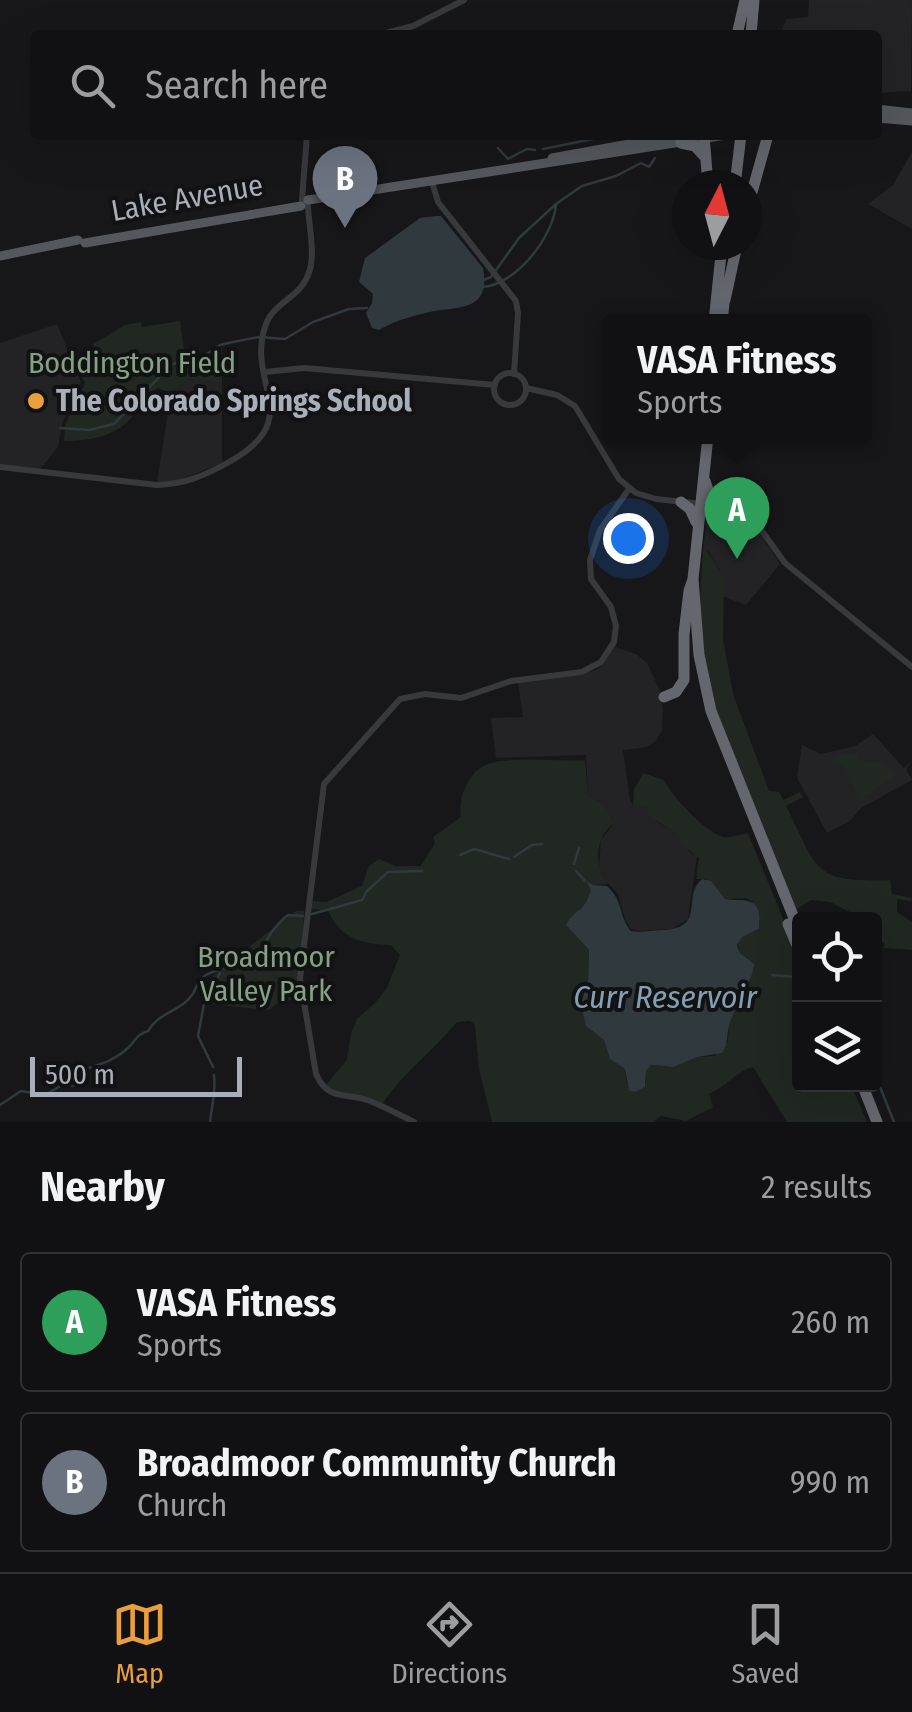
<!DOCTYPE html>
<html lang="en">
<head>
<meta charset="utf-8">
<style>
	body { margin:0; font-family:"Fira Sans Condensed",sans-serif; background:#1a1a1c; color:#f1f3f6 }
	.controls { position:absolute; right:30px; bottom:30px; display:grid; overflow:hidden; border-radius:10px; box-shadow:0 10px 40px #0002 }
	.controls button { width:90px; height:90px; display:grid; place-items:center; padding:0; border:0; border-bottom:2px solid #303133; background:#111113; color:#f1f3f6; font:50px sans-serif }
	.compass { position:absolute; left:672px; top:170px; width:90px; height:90px; border-radius:50%; background:#111113; box-shadow:0 10px 40px #0002; rotate:6deg }
	.scale { position:absolute; left:30px; bottom:25px; width:212px; box-sizing:border-box; padding-left:10px; border:5px solid #a9afb8; border-top:0; font-size:28px; line-height:35px; white-space:nowrap; color:#a9afb8; -webkit-text-stroke:8px #121214; paint-order:stroke }
	.you { position:absolute; left:628px; top:538px; width:35px; height:35px; margin:-25px; border:8px solid #fff; border-radius:50%; background:#1a73e8; box-shadow:0 0 0 15px #1a73e833 }
	.badge { display:grid; place-items:center; width:65px; height:65px; border-radius:50%; background:#eb9e3c; color:#fff; font-size:32px; font-weight:700 }
	.pin { position:absolute; translate:-50% -82px; filter:drop-shadow(0 2px 5px #0008) }
	.pin::after { content:''; position:absolute; top:52px; width:35px; height:30px; background:inherit; clip-path:polygon(0 0,100% 0,50% 100%) }
	.popup { position:absolute; left:602px; top:314px; width:270px; height:130px; box-sizing:border-box; display:grid; place-content:center; border-radius:10px; background:#111113; filter:drop-shadow(0 2px 8px #0005); font-size:32px; white-space:nowrap; color:#9c9da0 }
	.popup b { font-size:38px; color:#f1f3f6 }
	.popup::after { content:''; position:absolute; left:50%; top:100%; margin-left:-20px; border:20px solid transparent; border-top-color:#111113 }
	.list { margin:0; padding:0; list-style:none }
	h2 { display:flex; justify-content:space-between; align-items:center; height:130px; margin:0; padding:0 40px; font-size:42px }
	h2 small { font-size:32px; font-weight:400; color:#9c9da0 }
	.list li { display:grid; grid-template-columns:65px 1fr auto; gap:30px; align-items:center; box-sizing:border-box; height:140px; margin:0 20px 20px; padding:0 20px; border:2px solid #303133; border-radius:10px }
	.list b { display:block; font-size:38px; white-space:nowrap }
	.list p { margin:0; font-size:32px; white-space:nowrap; color:#9c9da0 }
	.list em { font-size:32px; font-style:normal; color:#9c9da0 }
	.icon { flex:none; width:55px; height:55px; fill:none; stroke:currentColor; stroke-width:2; stroke-linecap:round; stroke-linejoin:round }
	.map { position:relative; flex:none; width:912px; height:1122px; overflow:hidden }
	.search { position:absolute; background:#111113; box-shadow:0 10px 40px #0002; left:30px; right:30px; top:30px; height:110px; display:flex; align-items:center; gap:25px; box-sizing:border-box; padding:0 35px; border-radius:10px; color:#9c9da0; font-size:38px }
	.sheet { height:450px; background:#111113 }
	nav { display:flex; justify-content:space-around; align-items:center; box-sizing:border-box; height:140px; border-top:2px solid #303133; background:#111113; font-size:28px; color:#9c9da0 }
	nav a { display:grid; justify-items:center; gap:5px }
	nav .on { color:#eb9e3c }
	.map>svg:first-child { display:block }
	.built { fill:#232326 }
	.green { fill:#212821 }
	.water { fill:#2f393e }
	.lines { fill:none; stroke-linecap:round; stroke-linejoin:round }
	.stream { stroke:#2f393e; stroke-width:2.5 }
	.minor { stroke:#38393d; stroke-width:6 }
	.major { stroke:#54575c; stroke-width:9 }
	.highway { stroke:#64686e; stroke-width:11 }
	.poi-dot { fill:#eb9e3c; stroke:#121214; stroke-width:4 }
	.labels { text-anchor:middle; dominant-baseline:central; stroke-width:8; stroke-linejoin:round; paint-order:stroke }
	.street-label { font-size:30px; fill:#a9afb8; stroke:#121214 }
	.park-label { font-size:30px; fill:#83a281; stroke:#121214 }
	.poi-label { font-size:30px; font-weight:bold; fill:#a9afb8; stroke:#121214; text-anchor:start }
	.water-label { font-size:32px; font-style:italic; fill:#82a0b1; stroke:#121214 }
</style>
</head>
<body>
<div class="map">
<svg width="912" height="1122" viewBox="0 0 912 1122">
	<rect width="100%" height="100%" fill="#171719"/>
	<path class="built" d="M809,0h103l-1,91 -34,2v-58h-97l6,-16 22,-2z
		M912,152v77l-44,-25 25,-19z
		M57,324l24,58 -19,42 -4,23 -18,22 -40,-4v-122z
		M189,379l33,4v80l-48,19h-17l14,-89z
		M713,510l19,3 20,9 28,42 -34,41 -24,-9 2,-19 -16,-26 -5,-1 4,-32z
		M615,647l21,7 11,9 14,30 2,17 -1,20 -6,11 -9,6 -24,3 7,51 3,4 15,2 9,15 23,13 10,17 7,4 -9,63 -16,10 -34,2 -7,-2 -6,-9 -7,-26 -14,-15 -5,-12 2,-27 13,-17 -9,-18 -17,-10 -2,-40 -90,3 -5,-40 32,-1 -5,-34 65,-8 17,-7z
		M873,734l31,34 8,-7 -6,9 6,10 -51,28 -11,13 -23,12 -30,-55 5,-33 19,9 34,-8z"/>
	<path class="green" d="M180,321l5,36 22,-2 15,-7v35l-33,-4 -18,14 -13,-5c-13,7 -18,19 -27,30 -16,19 -43,23 -67,23l1,-16 20,-41 -9,-24 20,-8 -3,-8 32,-19 16,-3 1,5z
		M703,550l4,1 17,26 -1,62 10,55 36,97 10,1 4,8 17,-8 3,5 -17,9c32,63 25,77 104,74l2,14 20,4 -1,3 -14,-2v13l15,10v28l-28,-2 1,-4 -10,-5 -1,-20h-16l-7,-3 -7,3 6,-7 -20,-10 -19,-2 -17,11c-34,-83 -76,-165 -91,-253 -6,-35 -2,-72 0,-108z
		M859,753v9l18,-1 21,13 -31,21 -4,-1 3,6 -5,2 -16,-34 -6,-4 -5,3 -3,-7 11,-6z
		M585,760l3,35 17,10 9,18c-19,14 -21,43 -6,61l-15,1 -6,-5 4,10c-8,24 -18,19 -25,35l23,25 -1,33 -7,20 10,27 14,10 5,19 15,10 2,15h19v-14l5,-5 17,2 29,-10 18,-1 13,-14c-1,-22 16,-57 20,-83l-9,-7 -1,-11 7,-7 12,-3 3,-8 -7,-21 -7,-4 -21,1 -19,-20h-10l3,-21 -18,-15 -2,-8 -32,-20 1,-8 -15,-2 1,-15 9,-17 21,7c6,15 43,53 59,57 7,1 18,-3 25,-4l51,125 1,126 51,1 16,37h-80l-34,-55c-16,4 -28,20 -44,27l4,13 -27,14 -25,-5 -8,6h-161l-13,-53 -4,-44 -5,-4 -13,1c-24,29 -54,51 -75,82l-37,-8 -20,-10 22,-26 4,-27 6,-14 18,-16 12,-15 13,-33 -9,-10c-29,-1 -51,-6 -63,-35l-18,-1 1,-8 15,1 36,-16 7,-20 10,-7 16,7h26l14,-23 -2,-6 28,-20c-3,-19 7,-46 27,-53 21,-8 72,-2 97,-4z
		M296,911h8l-5,88 -20,3 -10,8 -59,-6c-3,-7 -4,-15 -1,-23 2,-7 75,-60 87,-70z"/>
	<path class="water" d="M436,216h5l42,52c7,37 -15,39 -42,42 -19,3 -46,10 -62,20l-7,-2 -6,-15 6,-10 1,-9 -14,-12 6,-24 55,-40z
		M702,879l9,2 14,18c23,3 37,-4 34,30l-17,8 -5,8 2,7 15,12c0,14 -19,42 -24,59 -4,11 -1,20 -8,30l-25,4 -24,10 -22,-2 -5,6 -1,16 -11,5 -5,-2 -4,-21 -15,-10 -6,-19 -18,-14 -5,-23 7,-20 1,-33 -23,-25c8,-17 17,-10 25,-35l-5,-10 7,5 14,1c18,17 11,30 24,45 12,2 21,-1 33,-1 43,-3 17,-33 38,-51z"/>
	<g class="lines">
		<path class="stream" d="M498,148l10,11 19,-10 8,1
			M543,149l70,-14
			M484,280l7,-3 28,-39 37,-34 26,-18 34,-10 25,-13 8,4 6,-9
			M482,287c34,-2 71,-50 74,-82
			M60,428l29,2 25,-6 56,-58 14,-8 18,-1 18,-12 13,-3 26,-5 26,2 28,-17 36,-13 18,-1
			M460,855l14,-6 35,10
			M514,857l18,-12 10,-1
			M574,864l5,-16
			M576,871l9,10
			M312,914l50,-14 5,-9 21,-19 34,-1
			M772,975l22,2 6,3
			M213,1067l-15,-31 10,-53 8,-2 4,-8
			M874,1072l20,50
			M0,1105l21,-14 24,4 17,-10 19,1 2,-16c14,-5 32,-9 46,-23 8,-8 7,-12 19,-16 12,-20 32,-19 44,-36 5,-7 5,-15 14,-20 17,-9 38,-9 54,-19 6,-17 13,-29 28,-41l15,1
			M210,1122c2,-18 6,-30 4,-47"/>
		<path class="minor" d="M378,35l35,-9 51,-26
			M432,182l6,20 78,99 2,12 -4,61
			M302,200l5,-65
			M265,372l39,-4 191,17
			M494 389a16 16 0 1 1 32 0a16 16 0 1 1-32 0Z
			M526,388l31,7 18,11 44,73 17,14 20,6 74,8 21,9 34,47 127,104
			M0,467l157,18c28,-1 47,-9 72,-23 78,-43 17,-78 36,-135 5,-17 18,-23 30,-34 27,-23 14,-57 13,-87
			M414,1122c-14,-7 -29,-15 -44,-21 -23,-9 -42,1 -54,-27l-16,-96 24,-194 76,-85 25,-5 36,4 50,-17 71,-9 19,-10 13,-20 2,-16 -5,-19 -20,-28 -1,-19 10,-30 29,-41"/>
		<path class="major" d="M877,109l35,4
			M877,118l35,3
			M552,158l127,-23
			M308,200l418,-65
			M85,243l216,-37
			M0,256l78,-16"/>
		<path class="highway" d="M737,35l8,-35
			M751,35l3,-35
			M704,135l4,50
			M681,143l14,3 11,12
			M735,185l6,-50
			M747,210l21,-75
			M725,300l12,-55
			M714,322l8,-77
			M722,322l3,-28
			M705,481l5,15 12,10
			M681,502l9,7 6,13
			M693,579l6,76 12,56 89,222
			M664,697l12,-5 8,-12v-46l5,-43 4,-12 15,-143
			M788,924l12,28
			M862,1084l15,38"/>
	</g>
	<circle class="poi-dot" cx="36" cy="401" r="10"/>
	<g class="labels">
		<g class="street-label">
			<text transform="translate(187 198) rotate(-10)">Lake Avenue</text>
		</g>
		<g class="park-label">
			<text x="132" y="363">Boddington Field</text>
			<text x="266" y="957">Broadmoor<tspan x="266" dy="34">Valley Park</tspan></text>
		</g>
		<g class="poi-label">
			<text x="56" y="401">The Colorado Springs School</text>
		</g>
		<g class="water-label">
			<text x="665" y="997">Curr Reservoir</text>
		</g>
	</g>
</svg>
<div class="controls">
<button><svg class="icon" aria-label="locate" viewBox="0 0 24 24"><circle cx="12" cy="12" r="6"/><path d="M12 2v4M12 18v4M2 12h4M18 12h4"/></svg></button>
<button><svg class="icon" aria-label="layers" viewBox="0 0 24 24"><path d="M12 4l9 5-9 5-9-5zM3 14l9 5 9-5"/></svg></button>
</div>
<svg class="compass" viewBox="-18 -18 36 36"><path d="M0-13l5 13h-10z" fill="#e53935"/><path d="M0 13l5-13h-10z" fill="#9c9da0"/></svg>
<div class="scale">500 m</div>
<div class="you"></div>
<div class="pin badge" style="left:737px;top:559px;background:#2e9e5b">A</div>
<div class="popup"><b>VASA Fitness</b>Sports</div>
<div class="pin badge" style="left:345px;top:228px;background:#6b7280">B</div>
<div class="search"><svg class="icon" aria-label="search" viewBox="0 0 24 24"><circle cx="10" cy="10" r="6"/><path d="M15 15l6 6"/></svg>Search here</div>
</div>
<section class="sheet">
<h2>Nearby<small>2 results</small></h2>
<ul class="list">
<li><span class="badge" style="background:#2e9e5b">A</span><div><b>VASA Fitness</b><p>Sports</p></div><em>260 m</em></li>
<li><span class="badge" style="background:#6b7280">B</span><div><b>Broadmoor Community Church</b><p>Church</p></div><em>990 m</em></li>
</ul>
</section>
<nav>
<a class="on"><svg class="icon" aria-label="map" viewBox="0 0 24 24"><path d="M3 6l6-2 6 2 6-2v14l-6 2-6-2-6 2zM9 4v14M15 6v14"/></svg>Map</a>
<a><svg class="icon" aria-label="directions" viewBox="0 0 24 24"><path d="M12 3l9 9-9 9-9-9zM9 14v-3h6M13 9l2 2-2 2"/></svg>Directions</a>
<a><svg class="icon" aria-label="saved" viewBox="0 0 24 24"><path d="M7 4h10v16l-5-4-5 4z"/></svg>Saved</a>
</nav>
</body>
</html>
